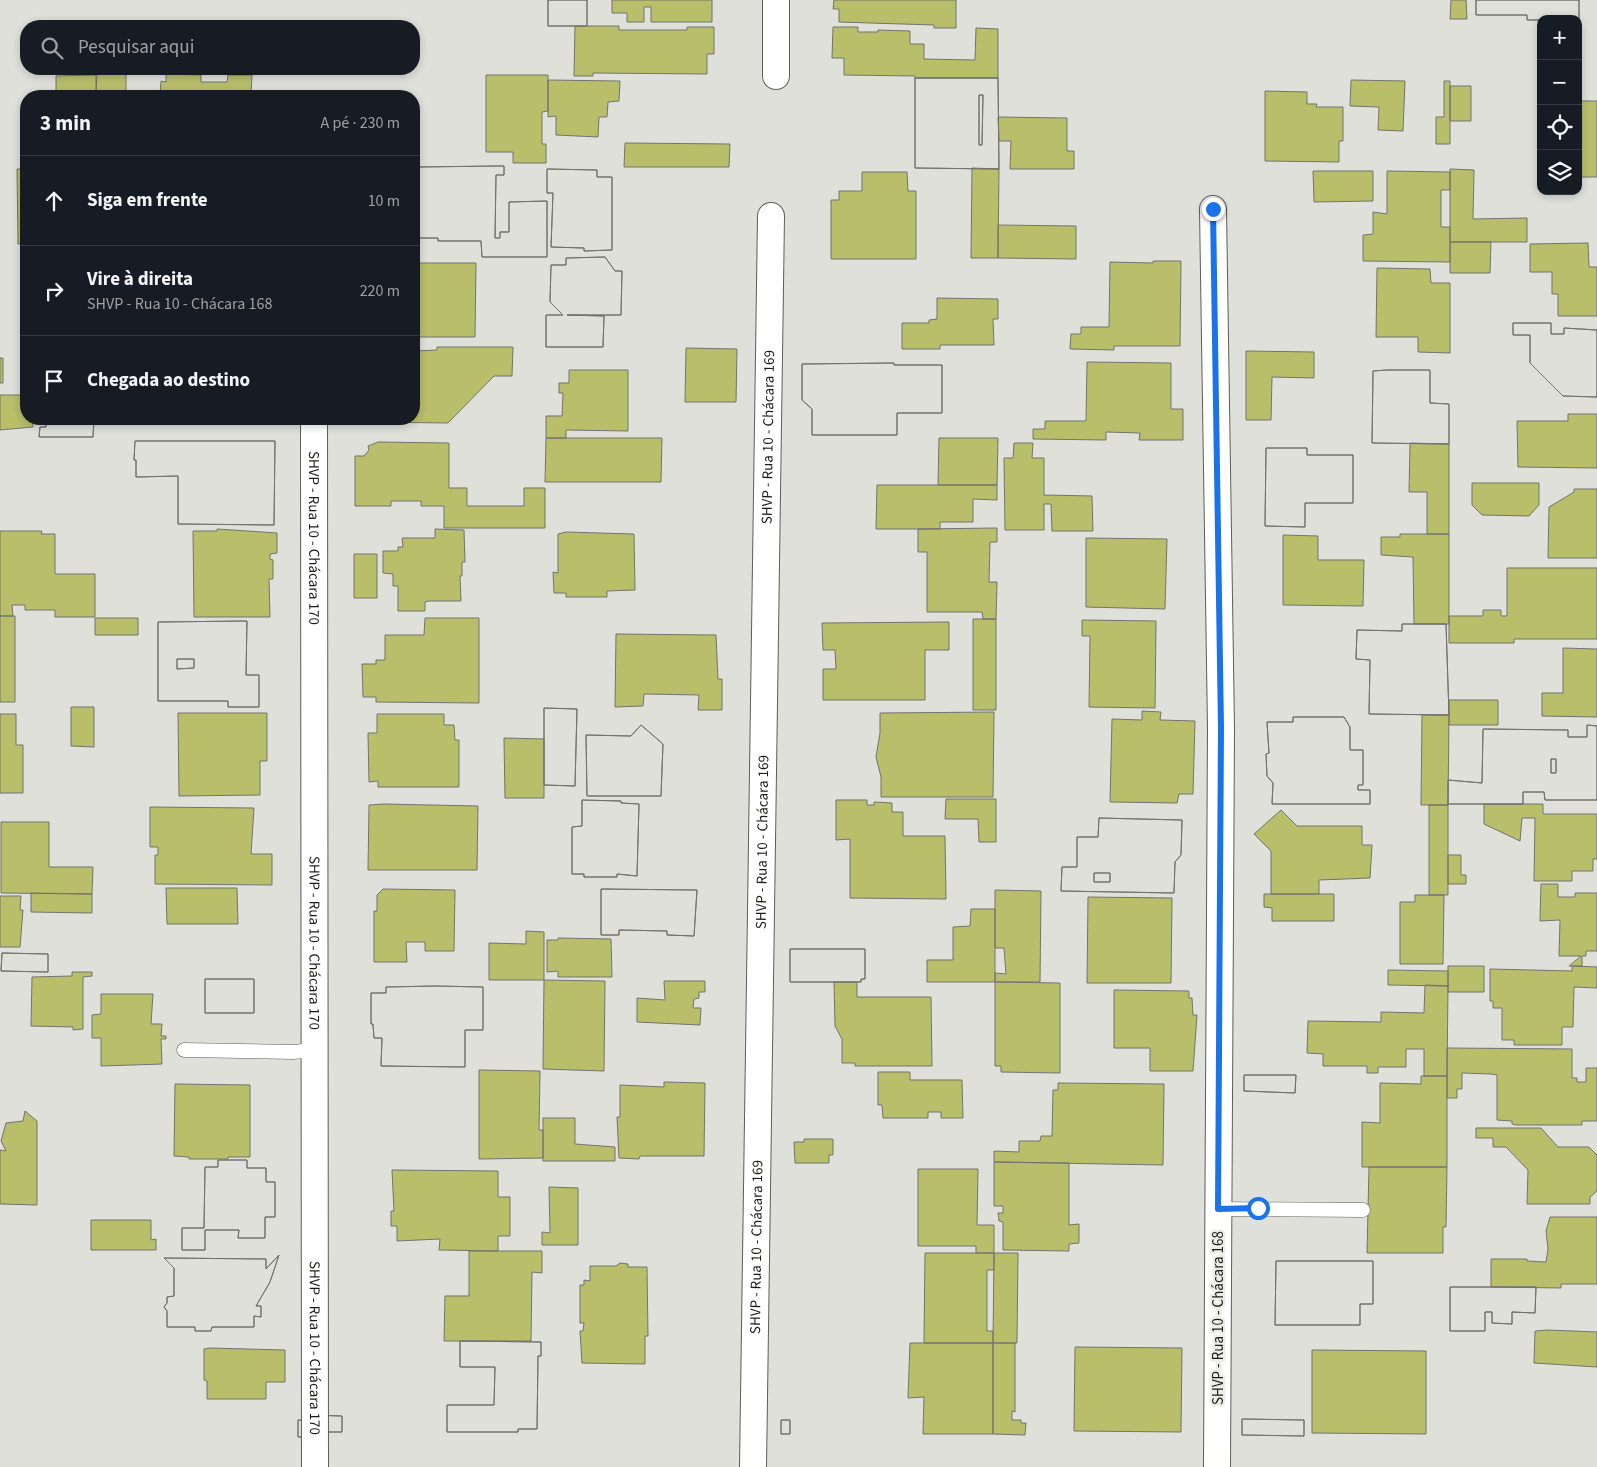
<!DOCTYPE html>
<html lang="pt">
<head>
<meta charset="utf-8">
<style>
	body { margin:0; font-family:"Source Sans 3",sans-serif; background:#20242c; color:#f1f3f6 }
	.controls { position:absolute; right:15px; top:15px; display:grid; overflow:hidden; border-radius:10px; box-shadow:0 2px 8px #0003 }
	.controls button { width:45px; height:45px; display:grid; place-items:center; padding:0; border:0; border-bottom:1px solid #363941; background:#171b24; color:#f1f3f6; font:25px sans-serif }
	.stop { position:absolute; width:15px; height:15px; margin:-11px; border:4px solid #1a73e8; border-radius:50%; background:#fff }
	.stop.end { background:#1a73e8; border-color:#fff; box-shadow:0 1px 5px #0008 }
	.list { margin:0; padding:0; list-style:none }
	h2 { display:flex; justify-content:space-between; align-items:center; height:65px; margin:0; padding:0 20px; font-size:21px }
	h2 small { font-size:16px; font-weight:400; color:#9ea1a6 }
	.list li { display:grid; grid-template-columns:32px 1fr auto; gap:15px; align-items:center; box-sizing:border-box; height:90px; padding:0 20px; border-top:1px solid #363941 }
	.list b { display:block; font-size:19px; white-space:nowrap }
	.list p { margin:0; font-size:16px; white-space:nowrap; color:#9ea1a6 }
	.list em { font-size:16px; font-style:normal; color:#9ea1a6 }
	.icon { flex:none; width:28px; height:28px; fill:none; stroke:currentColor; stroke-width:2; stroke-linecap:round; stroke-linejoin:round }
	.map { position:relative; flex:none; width:1597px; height:1467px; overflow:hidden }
	.search { position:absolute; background:#171b24; box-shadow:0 2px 8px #0003; left:20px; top:20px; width:400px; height:55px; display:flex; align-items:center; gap:12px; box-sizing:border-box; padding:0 18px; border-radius:20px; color:#9ea1a6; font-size:19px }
	.panel { position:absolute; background:#171b24; box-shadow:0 2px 8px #0003; left:20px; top:90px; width:400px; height:335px; border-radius:20px }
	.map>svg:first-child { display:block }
	.building { fill:#b9be6b; stroke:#73746e; fill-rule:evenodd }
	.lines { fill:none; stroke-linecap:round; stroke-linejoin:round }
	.service-casing { stroke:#5d5e58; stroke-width:15 }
	.minor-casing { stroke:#5d5e58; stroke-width:28 }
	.service { stroke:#fff; stroke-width:14 }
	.minor { stroke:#fff; stroke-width:26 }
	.route { stroke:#1a73e8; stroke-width:6 }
	.labels { text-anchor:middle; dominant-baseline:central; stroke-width:5; stroke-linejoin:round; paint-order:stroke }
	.street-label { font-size:15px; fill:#1b1b19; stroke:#edede7 }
</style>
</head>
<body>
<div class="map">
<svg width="1597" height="1467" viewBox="0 0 1597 1467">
	<rect width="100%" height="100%" fill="#dfe0da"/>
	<path class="building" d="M548,0h39v26h-39z
		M548,0h39v26h-39z
		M612,0h100v22h-61v-15h-7v15h-17v-9h-15z
		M834,0h122v28h-22v-3l-95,-3v-13h-6z
		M1451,0h15l1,19h-17z
		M1476,0h103v20h-52v-5h-51z
		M1476,0h103v20h-52v-5h-51z
		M575,26h44v4h68v-3h27v27h-7v20l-114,-1v3h-19z
		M833,27h25v5h20v-2l32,1v13h14v15l51,1 1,-32 22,1v49h-83v-2l-71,-1v-17h-12z
		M97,74h29v22h-30z
		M166,74l35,1v7h26l1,-7h24l-1,21h-91l1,-15 5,1z
		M96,75v21h-40v-20z
		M486,75h62v36l-6,1v32h4v19h-33v-11h-27z
		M915,78h83l1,91 -84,-1zM979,95h4l-1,50h-3z
		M915,78h83l1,91 -84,-1zM979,95h4l-1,50h-3z
		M548,80l72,1 -1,20 -11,1 -1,15h-8l-1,20 -42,-2v-19l-8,1z
		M1351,80l54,1 -2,50 -25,-1 1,-23 -29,-1z
		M1444,81h6v63h-14v-27h8z
		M1450,86h21v35h-21z
		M1265,91l42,1v12h10l-1,3h27v34h-4v21l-74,-1z
		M1578,101h19v76h-19z
		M998,117l69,1v33h7v18h-64l1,-28h-12z
		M625,143l105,1 -1,23h-105z
		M497,166h7v9h-8l-1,63h5v-6h9v-30l38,-1v56h-65l-1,-16h-43v-3h-19l-1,-71z
		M497,166h7v9h-8l-1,63h5v-6h9v-30l38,-1v56h-65l-1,-16h-43v-3h-19l-1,-71z
		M972,168l27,1 -1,89h-27z
		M17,169h9v75h-8z
		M547,169l50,1v7h15v73l-28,1v-3l-33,-1 2,-54h-6z
		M547,169l50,1v7h15v73l-28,1v-3l-33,-1 2,-54h-6z
		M1450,169l24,1 -1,49 54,-1v24h-77z
		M1313,171h60v30l-59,1z
		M1387,171l63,1v18h-9v37h9v35l-87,-1v-26l10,-1v-22l14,2z
		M862,172h45l1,19h8v68h-85v-59h8v-9h23z
		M998,225l78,1v33l-78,-1z
		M1450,242h41l-1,31h-40z
		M1588,243l1,24h8v49h-39v-22h-6v-22h-22v-28z
		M605,257l10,14h7l-1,44h-54l37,1 -1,31h-57v-32h17l-13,-13 1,-37h15v-7z
		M605,257l10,14h7l-1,44h-54l37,1 -1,31h-57v-32h17l-13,-13 1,-37h15v-7z
		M1153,261h28l-1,85h-66v4l-44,-1 1,-15h10v-7h28l1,-65 43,1z
		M414,263h62l-1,74h-61z
		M1377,268l53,1 1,14h19v70l-32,-1v-15h-42z
		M937,298l61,1v20h-5l1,26h-54v4h-38v-26h27v-3l8,-1z
		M1513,323h38v11h13v-6l33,2v67l-34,-1 -33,-33v-28h-17z
		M1513,323h38v11h13v-6l33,2v67l-34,-1 -33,-33v-28h-17z
		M437,347h76l-1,29h-18l-46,47 -88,-1v-3h54v-68l23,-1z
		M686,348l51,1 -1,53h-51z
		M1246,351l68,1v26l-42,-1 -1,43h-25z
		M0,358h3v25h-3z
		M1087,362l84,1v46h12v31h-44l1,-7 -34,-1v8l-73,-1v-10h12v-8h41z
		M894,363v2h48v48h-45v22h-85v-26l-10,-9v-36z
		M894,363v2h48v48h-45v22h-85v-26l-10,-9v-36z
		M569,370h59v61l-62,-1v8h-20v-22h16l1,-23h-4v-10h10z
		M1387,370h43v33l19,1v40l-77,-1 1,-72z
		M1387,370h43v33l19,1v40l-77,-1 1,-72z
		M0,395h26v24h7v8l-33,3z
		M1568,414h29v54l-79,-1 -1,-46h51z
		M46,419h48l-1,18h-54l1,-10h6z
		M46,419h48l-1,18h-54l1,-10h6z
		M546,438h116l-1,44h-116z
		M939,438h59l-1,47h-59z
		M135,441h140l-1,84 -96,-1v-48l-42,1v-17h-2z
		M135,441h140l-1,84 -96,-1v-48l-42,1v-17h-2z
		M378,442l71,1v45h18v18h57v-18h21v40h-101v-22h-23v-5h-30v5h-36v-50h9l5,-6 -1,-4z
		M1014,443h19l-1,15h12v37l48,1 1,35h-41l-1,-27h-7v26h-39l-1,-72h9z
		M1410,443l39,1v90h-22v-42h-18z
		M1266,448h41v7h46v48h-48v24l-40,-1z
		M1266,448h41v7h46v48h-48v24l-40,-1z
		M1472,483h67v22l-10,11 -47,-1 -10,-10z
		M877,485h120v15l-24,-1v23h-33v7h-64z
		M1574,489h23v69h-49l1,-51 25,-15z
		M997,528v14h-7l-1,40h8l-1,37h-13l-1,-7h-55v-60h-9v-23z
		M217,529l60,4v20l-7,1v5l3,1v19h-4l1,38h-76l-1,-86h24z
		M435,529l29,1 1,32h-3v14h-2l1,25h-32l-4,1v9h-27v-25h-5v-12l-10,-1v-22h15v-4h5l-1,-9h33z
		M0,531h42l-1,3h14v40h40v43h-40v-7h-30v-5h-13l1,11h-13z
		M566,532l68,2 1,56 -28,1v6h-41v-4h-12l-1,-21 5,1v-39z
		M1400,534h49v90h-35l-1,-67 -32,-2v-18h19z
		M1283,535l35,1v24h46l-1,46 -80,-1z
		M1086,538l81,1 -2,70 -79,-2z
		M354,554h23v44h-23z
		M1507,568h90v71h-83v4h-65v-27h34v-6h18v6h6z
		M0,616h15v86h-15z
		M95,618h43v17h-43z
		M425,618h54v85l-103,-1v-5h-13l-1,-33h14v-4h9v-25h39z
		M973,619h23v91h-23z
		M1082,620l74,1 -1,87 -66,-1 1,-71h-8z
		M247,621l-1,54h13v32h-31v-6h-70v-79zM177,659h17v9l-17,1z
		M247,621l-1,54h13v32h-31v-6h-70v-79zM177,659h17v9l-17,1z
		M949,622v28h-24v50h-102v-31h13l-1,-19h-12l-1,-27z
		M1402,624h44l3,91 -80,-1 1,-54 -14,-1 1,-29 45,1z
		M1402,624h44l3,91 -80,-1 1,-54 -14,-1 1,-29 45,1z
		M616,634l100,1 2,44h4v31h-24l1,-15 -55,-1 -1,12 -28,1z
		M1563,648l34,1v68l-55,-1v-23h21z
		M1449,700h49v25h-49z
		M71,707h23v40l-23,-1z
		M544,708l33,1 -2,77 -31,-1z
		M544,708l33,1 -2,77 -31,-1z
		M1142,711l19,1 -1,8 35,1 -2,73h-14l-2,9 -67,-1 2,-83 30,1z
		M994,712l-1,85h-112v-20l-5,-20 4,-24v-20z
		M178,713h89v48h-7v34l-81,1z
		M0,714h16v31h7v48h-23z
		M377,714h67v11h10l1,15h4v47h-81v-6l-9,1 -1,-49h9z
		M1422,715h27l-1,90h-27z
		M1293,717h51l6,10v23h13v35h-5v5h12v14h-98l1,-21 -6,-7 -1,-22 3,-1 -2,-31h26z
		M1293,717h51l6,10v23h13v35h-5v5h12v14h-98l1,-21 -6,-7 -1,-22 3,-1 -2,-31h26z
		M641,725l22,19 -2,52h-74l-1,-61 45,1z
		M641,725l22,19 -2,52h-74l-1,-61 45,1z
		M1587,725l10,1v74h-52l-1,-8h-21v12h-75v-24l34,3 1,-54 85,1v7h19zM1551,759h5v14h-5z
		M1587,725l10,1v74h-52l-1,-8h-21v12h-75v-24l34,3 1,-54 85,1v7h19zM1551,759h5v14h-5z
		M504,738l40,1v59h-39z
		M946,799h50v43h-17l-1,-23h-33z
		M582,800l39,1v2l18,1 -2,72 -20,-2v3h-33v-3h-12v-47l10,-1z
		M582,800l39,1v2l18,1 -2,72 -20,-2v3h-33v-3h-12v-47l10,-1z
		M836,800h31v5h7v-3l18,1v9h11v24h42l1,63 -96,-1v-59l-14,1z
		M384,804l94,2 -1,64h-109l1,-65z
		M1484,804h59v10h54v45h-4v12h-21v10h-38l1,-63h-13l-2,23 -36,-17z
		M1429,805h19v90h-19z
		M150,807l104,1 -3,46h21v31l-117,-1v-29h3v-8h-8z
		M1281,810l16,16h65v19h10l-2,33 -51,2v14h-48v-43l-17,-17z
		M1099,818l83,2 -1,35 -6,7 -1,31 -113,-2 1,-24h15v-30h21zM1094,873h16v9h-16z
		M1099,818l83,2 -1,35 -6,7 -1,31 -113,-2 1,-24h15v-30h21zM1094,873h16v9h-16z
		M1,822h48v45h44l-1,27 -91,-1z
		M1448,855h13v20h5v9h-18z
		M1541,884h17v13h17v-4h22v58h-11v5h-4v10h-13l12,-10h-22l1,-36 -20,1z
		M166,888h71l1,36h-71z
		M383,889l72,1 -1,61h-29v-9h-19l1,20h-33v-51h3v-16z
		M601,889l96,1 -3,46 -27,-1v-4l-48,-1v5h-18z
		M601,889l96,1 -3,46 -27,-1v-4l-48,-1v5h-18z
		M995,890l46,1 -1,91h-45v-9l11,1 -2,-26h-9z
		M31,893l61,1v19l-61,-1z
		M1264,894h70v27h-62v-13l-8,-1z
		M1415,895h29l-1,69h-43v-62h15z
		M0,896h21l-1,14h3l-3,37h-20z
		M1088,897l84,1 -1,85h-84z
		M971,909h24v73h-68v-22h26v-33l17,-1z
		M526,931l18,1v48h-55v-37l37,1z
		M558,938l53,1 1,38h-54v-6l-11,1v-32h11z
		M790,949h75v30h-4v3h-71z
		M790,949h75v30h-4v3h-71z
		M2,953l46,1v18l-47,-1z
		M2,953l46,1v18l-47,-1z
		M1448,966h36v26h-36z
		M1572,966l25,1v21l-23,-1 -1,40h-11v18h-48v-5h-12v-32h-9v-7h-3v-32l82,2z
		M1388,970l60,1v15l-60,-1z
		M72,972h20v4l-9,1v52l-10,1v-3l-42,-1 1,-49 40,-1z
		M205,979h49v34h-49z
		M205,979h49v34h-49z
		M544,980l61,1 -1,90 -61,-2z
		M664,981h41v11h-6v6l-5,1 -1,9h8l-1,17 -63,-3v-24l28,2z
		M834,982h23v15h74l1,69h-77v-3h-13v-24l-7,-13z
		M995,982l65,1v90l-59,-1v-6h-6z
		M1425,985l23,1 -1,90h-23v-27h-18v18h-28v6h-11v-7h-44v-12l-16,-1 1,-32 73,1v-10l43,1z
		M435,986l48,1v43h-18v37l-84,-1 1,-28h-8l-1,-14h-2v-31h15v-6z
		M435,986l48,1v43h-18v37l-84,-1 1,-28h-8l-1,-14h-2v-31h15v-6z
		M1114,990l75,1v7h3l1,17h4l-4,56h-43v-23h-36z
		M101,994h52l-2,30h11l-1,12h5v3h-5l1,25 -61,2v-28h-9v-23l9,-1z
		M1447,1048l125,1v29h5v4h9v-14h11v53h-15v4h-66l-4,-1v-3l-15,-1v-45l-6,-1 -29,-1v16h-5v9h-10z
		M479,1070l61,1 -1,59h4v28l-64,1z
		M878,1072h32v8h52l1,38h-22v-6h-13v6h-45l-1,-13h-4z
		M1244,1075h52l-1,18 -51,-2z
		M1244,1075h52l-1,18 -51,-2z
		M1421,1076h26v91h-85v-45l18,1v-40l41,1z
		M664,1082l41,1 -1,73h-64l-1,3 -20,-1 -2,-41h3v-32l44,2z
		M1058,1083l106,1 -1,81 -169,-3v-11l25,1v-11h21l1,-5h11l1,-46h5z
		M175,1084l75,1v72h-22v2h-39v-2l-15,-1z
		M25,1111l12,10v84l-37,-1v-54l6,1 -5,-10 5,-18 17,-2z
		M543,1118h32v26l40,3v14h-72z
		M1476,1128h65l17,19h31l8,8v36l-7,6v7h-63l1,-34 -22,-23h-13v-9h-17z
		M804,1139h29v16h-4v8h-34l-1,-21h10z
		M218,1160h29v8h19v14h9v35h-10v21h-27l1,-8h-34v20h-23v-22h22l1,-61h13z
		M218,1160h29v8h19v14h9v35h-10v21h-27l1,-8h-34v20h-23v-22h22l1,-61h13z
		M994,1162l75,1v62l10,-1v19l-10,1v7l-66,-1v-28l-4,-1 -1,-8h5v-7h-9z
		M1369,1167h78l-1,60h-3v26h-76z
		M918,1169h60l-1,56h17v28h-18v-7h-58z
		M392,1170l106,1v26h12v39h-12v15l-59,-1 1,-11 -43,2v-15h-6v-15h3z
		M549,1187l29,1v57h-36v-13l8,1z
		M1550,1217h47v67h-36v4l-70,-1v-28h36v2l19,1 2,-13 -2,-18z
		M91,1220h60v20l5,-1v11h-65z
		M469,1251h73v22l-10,-1 -1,69h-87l1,-45h24z
		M925,1253h69v17h-7v61h6v12h-69z
		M994,1253h24l-1,90h-24z
		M279,1255l-9,27 -14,24h5v11l-7,-1v11h-42l-1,4h-16v-4h-28v-16l-3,-4 3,-4v-6l7,-1v-28l-10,-10 102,1v10z
		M279,1255l-9,27 -14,24h5v11l-7,-1v11h-42l-1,4h-16v-4h-28v-16l-3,-4 3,-4v-6l7,-1v-28l-10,-10 102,1v10z
		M1276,1261h97v43h-13v21h-85z
		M1276,1261h97v43h-13v21h-85z
		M620,1263l8,1v3h19l1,69h-3v28l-63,-1 -2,-32h3l1,-8h-4v-38h4v-5l6,1v-15h26z
		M1450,1287h86l-1,26 -23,-1v12l-20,-1v-11h-7v19h-35z
		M1450,1287h86l-1,26 -23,-1v12l-20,-1v-11h-7v19h-35z
		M1548,1330l49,2v35l-63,-4 1,-32z
		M460,1341l81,1v14h-3l-1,73h-19v3h-71v-27h47l1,-38h-35z
		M460,1341l81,1v14h-3l-1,73h-19v3h-71v-27h47l1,-38h-35z
		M910,1343h83v91h-70l1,-37 -16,1z
		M993,1343h22v69l-3,-1v9h9v3h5l-1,12 -32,-1z
		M1075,1347l107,1 -1,84 -107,-1z
		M209,1348l76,2v32h-19v17h-59v-18l-3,-1v-31z
		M1312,1350l114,1v83l-114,-1z
		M308,1415l34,1v16h-29l-2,5h-13v-17h9z
		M308,1415l34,1v16h-29l-2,5h-13v-17h9z
		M1242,1419l62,1v16l-62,-1z
		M1242,1419l62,1v16l-62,-1z
		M781,1420h9v14h-9z
		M781,1420h9v14h-9z"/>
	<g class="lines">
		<defs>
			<path id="service" d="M184,1050l109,2 22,-2
				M1217,1209l146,1"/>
			<g id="minor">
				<path d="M776,76v-76"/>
				<path d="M1213,209l8,519 -4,739"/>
				<path id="s1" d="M314,419l1,1048"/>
				<path id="s2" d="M753,1467l18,-1251"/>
			</g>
		</defs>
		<use href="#service" class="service-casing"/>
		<use href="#minor" class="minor-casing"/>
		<use href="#service" class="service"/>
		<use href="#minor" class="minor"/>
	</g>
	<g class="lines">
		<path class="route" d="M1213,209l8,519 -3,481 40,-1"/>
	</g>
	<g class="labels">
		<g class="street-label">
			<text stroke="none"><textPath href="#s2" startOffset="1030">SHVP - Rua 10 - Chácara 169</textPath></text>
			<text stroke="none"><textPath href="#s1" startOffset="119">SHVP - Rua 10 - Chácara 170</textPath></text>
			<text stroke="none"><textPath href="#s2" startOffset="625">SHVP - Rua 10 - Chácara 169</textPath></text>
			<text stroke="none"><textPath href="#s1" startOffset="524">SHVP - Rua 10 - Chácara 170</textPath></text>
			<text stroke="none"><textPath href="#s2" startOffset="220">SHVP - Rua 10 - Chácara 169</textPath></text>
			<text transform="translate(1218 1318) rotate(-90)">SHVP - Rua 10 - Chácara 168</text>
			<text stroke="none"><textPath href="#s1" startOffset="929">SHVP - Rua 10 - Chácara 170</textPath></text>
		</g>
	</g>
</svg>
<div class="controls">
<button>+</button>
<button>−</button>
<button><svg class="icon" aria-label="locate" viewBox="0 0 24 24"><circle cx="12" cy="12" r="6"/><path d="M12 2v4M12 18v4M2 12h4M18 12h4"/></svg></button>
<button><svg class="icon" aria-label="layers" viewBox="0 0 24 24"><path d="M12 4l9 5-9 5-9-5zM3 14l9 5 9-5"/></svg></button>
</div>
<div class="stop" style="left:1258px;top:1208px"></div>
<div class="stop end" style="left:1213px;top:209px"></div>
<div class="search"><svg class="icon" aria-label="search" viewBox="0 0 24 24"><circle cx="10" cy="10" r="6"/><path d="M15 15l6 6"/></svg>Pesquisar aqui</div>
<section class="panel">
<h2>3 min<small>A pé · 230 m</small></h2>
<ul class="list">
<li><svg class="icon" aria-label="ahead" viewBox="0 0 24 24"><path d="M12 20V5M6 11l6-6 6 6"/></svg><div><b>Siga em frente</b></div><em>10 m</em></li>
<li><svg class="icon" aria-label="right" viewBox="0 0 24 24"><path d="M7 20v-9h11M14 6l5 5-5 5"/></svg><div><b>Vire à direita</b><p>SHVP - Rua 10 - Chácara 168</p></div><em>220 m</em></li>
<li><svg class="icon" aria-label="arrive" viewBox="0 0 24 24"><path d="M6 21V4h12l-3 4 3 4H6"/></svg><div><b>Chegada ao destino</b></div></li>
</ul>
</section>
</div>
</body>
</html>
